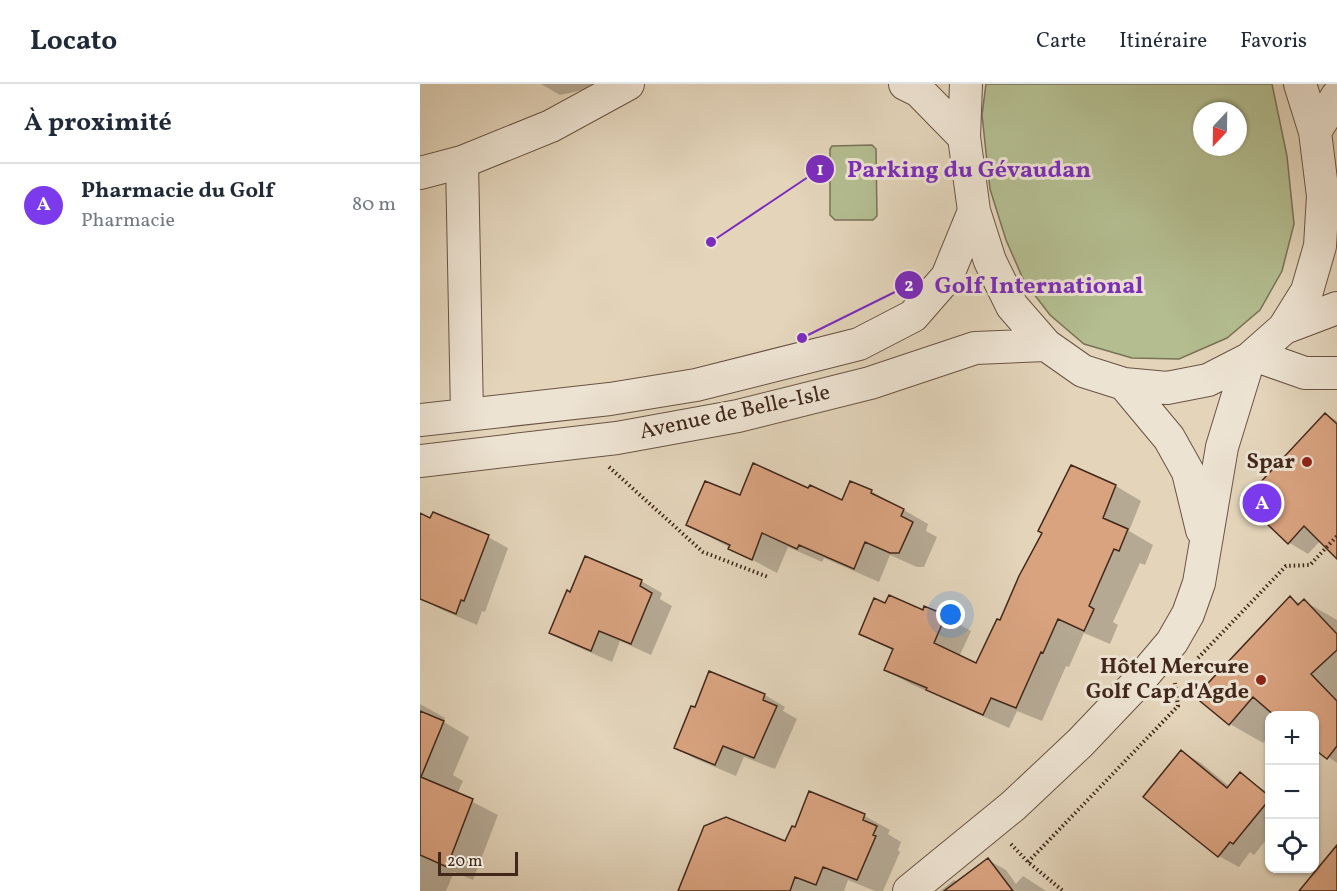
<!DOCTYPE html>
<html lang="fr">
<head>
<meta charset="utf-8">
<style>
	body { margin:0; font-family:Vollkorn,serif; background:#f2f2f3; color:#1f2937 }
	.controls { position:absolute; right:18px; bottom:18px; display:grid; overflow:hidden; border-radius:12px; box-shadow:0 2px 4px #0004 }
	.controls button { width:54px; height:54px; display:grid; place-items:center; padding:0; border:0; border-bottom:2px solid #e0e1e3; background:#fff; color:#1f2937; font:30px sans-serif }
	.compass { position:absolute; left:773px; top:18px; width:54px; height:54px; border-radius:50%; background:#fff; box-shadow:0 2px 4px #0004; rotate:202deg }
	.scale { position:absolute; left:18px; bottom:15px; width:80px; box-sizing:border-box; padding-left:6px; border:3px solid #42281b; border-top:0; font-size:16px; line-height:21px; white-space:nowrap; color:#42281b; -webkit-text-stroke:4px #ede3d2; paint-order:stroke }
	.you { position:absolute; left:531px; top:531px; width:21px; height:21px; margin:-15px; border:4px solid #fff; border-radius:50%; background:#1a73e8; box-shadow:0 0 0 9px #1a73e833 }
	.badge { display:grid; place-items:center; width:39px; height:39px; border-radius:50%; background:#7c3aed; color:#fff; font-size:20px; font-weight:700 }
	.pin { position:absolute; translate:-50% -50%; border:3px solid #fff; box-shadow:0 2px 6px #0006 }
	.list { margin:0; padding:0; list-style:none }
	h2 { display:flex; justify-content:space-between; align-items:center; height:78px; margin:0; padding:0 24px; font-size:26px }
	h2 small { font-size:20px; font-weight:400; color:#747a83 }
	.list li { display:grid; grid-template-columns:39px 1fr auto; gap:18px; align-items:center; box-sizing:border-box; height:84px; padding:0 24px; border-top:2px solid #e0e1e3 }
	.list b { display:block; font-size:22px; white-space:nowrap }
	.list p { margin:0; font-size:20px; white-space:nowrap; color:#747a83 }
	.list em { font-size:20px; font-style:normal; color:#747a83 }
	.icon { flex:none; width:33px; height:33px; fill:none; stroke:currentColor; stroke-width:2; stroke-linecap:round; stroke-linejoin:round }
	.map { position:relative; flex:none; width:917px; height:807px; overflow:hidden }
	header { display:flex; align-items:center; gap:36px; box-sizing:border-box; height:84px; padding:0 30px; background:#fff; border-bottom:2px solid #e0e1e3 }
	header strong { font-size:28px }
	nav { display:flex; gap:33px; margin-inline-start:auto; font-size:21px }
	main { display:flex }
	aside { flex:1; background:#fff }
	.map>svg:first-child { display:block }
	.green { fill:#b3bd90; stroke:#7a7256; stroke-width:1.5; fill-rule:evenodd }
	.shadow { fill:#0003 }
	.building { fill:#d9a380; stroke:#42281b; stroke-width:1.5 }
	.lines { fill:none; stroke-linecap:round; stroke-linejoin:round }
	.minor-casing { stroke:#6a5343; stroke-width:34 }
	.path { stroke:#42281b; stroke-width:4; stroke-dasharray:1.5 3; stroke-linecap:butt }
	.minor { stroke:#ede3d2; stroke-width:32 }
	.poi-dot { fill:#8f2418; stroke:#ede3d2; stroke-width:2 }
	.labels { text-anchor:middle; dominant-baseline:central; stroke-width:6; stroke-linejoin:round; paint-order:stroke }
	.street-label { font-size:22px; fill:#42281b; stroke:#ede3d2 }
	.poi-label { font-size:22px; font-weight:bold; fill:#42281b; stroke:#ede3d2; text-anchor:end }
	.leader { fill:none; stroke:#7b2cbf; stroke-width:2 }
	.callout-dot { fill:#7b2cbf; stroke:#ede3d2; stroke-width:2 }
	.mark-label { font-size:18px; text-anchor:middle; font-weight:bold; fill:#fff }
	.callout-label { font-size:24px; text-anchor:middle; font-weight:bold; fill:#7b2cbf; stroke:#ede3d2; stroke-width:6; stroke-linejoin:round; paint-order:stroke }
</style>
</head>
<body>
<header>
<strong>Locato</strong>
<nav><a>Carte</a><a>Itinéraire</a><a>Favoris</a></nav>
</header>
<main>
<aside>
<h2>À proximité<small></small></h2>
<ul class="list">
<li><span class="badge">A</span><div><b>Pharmacie du Golf</b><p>Pharmacie</p></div><em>80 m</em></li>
</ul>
</aside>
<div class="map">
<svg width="917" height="807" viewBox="0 0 917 807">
	<rect width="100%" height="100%" fill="#e3d4ba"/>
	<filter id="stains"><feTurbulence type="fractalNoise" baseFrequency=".00333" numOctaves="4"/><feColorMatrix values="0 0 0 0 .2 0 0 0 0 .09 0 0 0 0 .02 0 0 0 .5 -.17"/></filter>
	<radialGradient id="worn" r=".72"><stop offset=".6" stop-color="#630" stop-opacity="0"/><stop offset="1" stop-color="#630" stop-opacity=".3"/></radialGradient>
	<path class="green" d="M566,0h286l15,72 7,68 -12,47 -22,39 -33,28 -48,21 -47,-1 -48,-14 -34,-29 -26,-34 -18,-41 -16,-51 -8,-74zM782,27h36v36h-36z
		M452,61l4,4 1,67 -4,4h-38l-5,-5v-66l2,-3z"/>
	<path class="shadow" d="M121,0h65v1l-46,10z
		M905,330l12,7v136l-16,-17 -13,14 -20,-12z
		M652,383l44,19 25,15 -12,30 24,14 -8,20 -5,-2 -27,59 5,3 -8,19 -26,-11 -15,34 -3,-1 -24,55 -25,-10 -8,17 -98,-44 -25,-14 8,-19 -33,-18 25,-29 38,8 1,-4 21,9 25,14 -12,26 18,8 67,-132z
		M389,406l34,12 28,-11 57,33 -2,7 11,6 -13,30h-7l-27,-12 -11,27 -55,-24 -2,4 -34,-15 -11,26 -89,-48 53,-28z
		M0,431l68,22 20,11 -23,64 -3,-1 -5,14 -37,-16 -20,-12z
		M221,497l21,12 -2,6 12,7 -21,49 -31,-14 -8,21 -41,-18 -20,-12 20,-38z
		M870,514l11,6 3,-3 33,19v143l-23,-16v-31h-44v20l-7,7 -33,-19 -33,-27z
		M290,589l55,22 20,12 -2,4 14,8 -22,50 -31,-12 -8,19 -40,-17 -20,-11 20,-39z
		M0,620l25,14 -1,4 25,15 -16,38 10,6 -6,13 41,21 -25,65 -19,-8 -8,19h-26z
		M762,668l19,11 29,24 10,-13 30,20v41l-16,20 -4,-3 -11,15 -20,-11z
		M390,709l55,23 25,14 -2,4 13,8 -3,8 2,2 -17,39h-8l-27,-11 -4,11h-165l107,-48 10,-14z
		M568,776l18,10 10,14 7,-8 23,15h-106l14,-11 4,2z"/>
	<path class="building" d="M905,329l12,11v135l-33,-33 -16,18 -45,-43z
		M333,379l55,25 2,-3 32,15 8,-19 22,9 -1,3 33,16 -3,7 12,6 -14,31h-9l-25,-11 -11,27 -55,-24 -2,4 -35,-16 -10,27 -24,-11 2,-4 -44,-20 19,-44 35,14z
		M651,381l45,20 -13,33 25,11 -9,22 -5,-2 -25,57 5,3 -10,22 -26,-12 -15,34 -2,-1 -25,56 -25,-10 -8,17 -57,-25 1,-2 -43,-18 9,-21 -34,-15 15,-36 11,5 4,-8 34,15 1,-4 22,9 -12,28 42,20 21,-44 3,1 19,-44 23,-43 -4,-2z
		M13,428l56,23 -25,66 -3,-1 -5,14 -36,-15v-86l10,5z
		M165,472l57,24 -2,6 12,7 -21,51 -32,-13 -8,20 -42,-18 18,-43 3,2z
		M870,512l8,9 6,-6 33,35v16l-26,24 26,27v45l-10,13 -13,-10v-33h-39l-22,-19 -24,28 -34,-28z
		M289,587l56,23 -2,6 14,6 -23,52 -31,-12 -8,19 -41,-17 17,-42 4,1z
		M0,627l24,10 -23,56 52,22 -26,68 -27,-12z
		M761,666l46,38 13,-16 29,24v4l-36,44 -3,-2 -12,15 -75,-60z
		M389,707l56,23 -2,6 14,6 -4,9 3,1 -19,44 -34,-13 -7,18 -21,-8 -5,14h-112l26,-65 22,-9 59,24 7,-15 3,1z
		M917,761v46h-38z
		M568,774l25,33h-69z"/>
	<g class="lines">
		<defs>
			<path id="minor" d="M485,0l14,7 45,46
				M546,0l-2,53 10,74 16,50 22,45 34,39 37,26 41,13 43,4 41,-8 41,-21 35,-31 23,-37 13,-45 3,-50 -8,-64 -15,-48
				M895,48l22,-36
				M42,78l5,252
				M0,89l42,-11 89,-36 77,-42
				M864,244l53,-20
				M834,271l51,18h32
				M704,300l45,54 19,34 14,58
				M0,336l190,-21 86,-14 163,-41 54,-28 34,-39 27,-66
				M0,377l197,-23 121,-22 132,-33 105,-35 71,-3
				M489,807l104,-85 67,-63 59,-62 33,-39 16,-28 11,-31 23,-136 27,-88"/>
		</defs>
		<use href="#minor" class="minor-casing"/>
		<path class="path" d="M189,383l94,85 65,25
			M778,574l88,-92 24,-1 27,-29
			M591,760l17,18 35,29
			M608,778l150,-156 -3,-23"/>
		<use href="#minor" class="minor"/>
	</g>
	<g class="poi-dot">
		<circle cx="887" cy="378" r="6"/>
		<circle cx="841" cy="596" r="6"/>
	</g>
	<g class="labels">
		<g class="street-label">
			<text transform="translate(315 329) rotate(-12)">Avenue de Belle-Isle</text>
		</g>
		<g class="poi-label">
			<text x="875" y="378">Spar</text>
			<text x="829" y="583">Hôtel Mercure<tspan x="829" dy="25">Golf Cap d'Agde</tspan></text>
		</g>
	</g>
	<path class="leader" d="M291 158L400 85M382 254L489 201"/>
	<g class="callout-dot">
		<circle cx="291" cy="158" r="6"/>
		<circle cx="382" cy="254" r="6"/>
		<circle cx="400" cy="85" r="15"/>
		<circle cx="489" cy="201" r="15"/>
	</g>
	<g class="mark-label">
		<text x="400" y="91">1</text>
		<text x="489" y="207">2</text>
	</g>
	<g class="callout-label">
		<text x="549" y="93">Parking du Gévaudan</text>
		<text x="619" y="209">Golf International</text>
	</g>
	<rect width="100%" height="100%" filter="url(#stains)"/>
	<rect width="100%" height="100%" fill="url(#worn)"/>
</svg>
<div class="controls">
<button>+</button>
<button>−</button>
<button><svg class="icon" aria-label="locate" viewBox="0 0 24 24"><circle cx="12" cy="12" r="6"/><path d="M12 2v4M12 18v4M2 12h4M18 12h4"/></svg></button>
</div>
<svg class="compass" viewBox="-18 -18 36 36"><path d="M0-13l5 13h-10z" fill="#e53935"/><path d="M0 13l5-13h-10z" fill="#747a83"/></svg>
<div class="scale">20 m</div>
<div class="you"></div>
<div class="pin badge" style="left:842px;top:419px">A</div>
</div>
</main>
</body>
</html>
